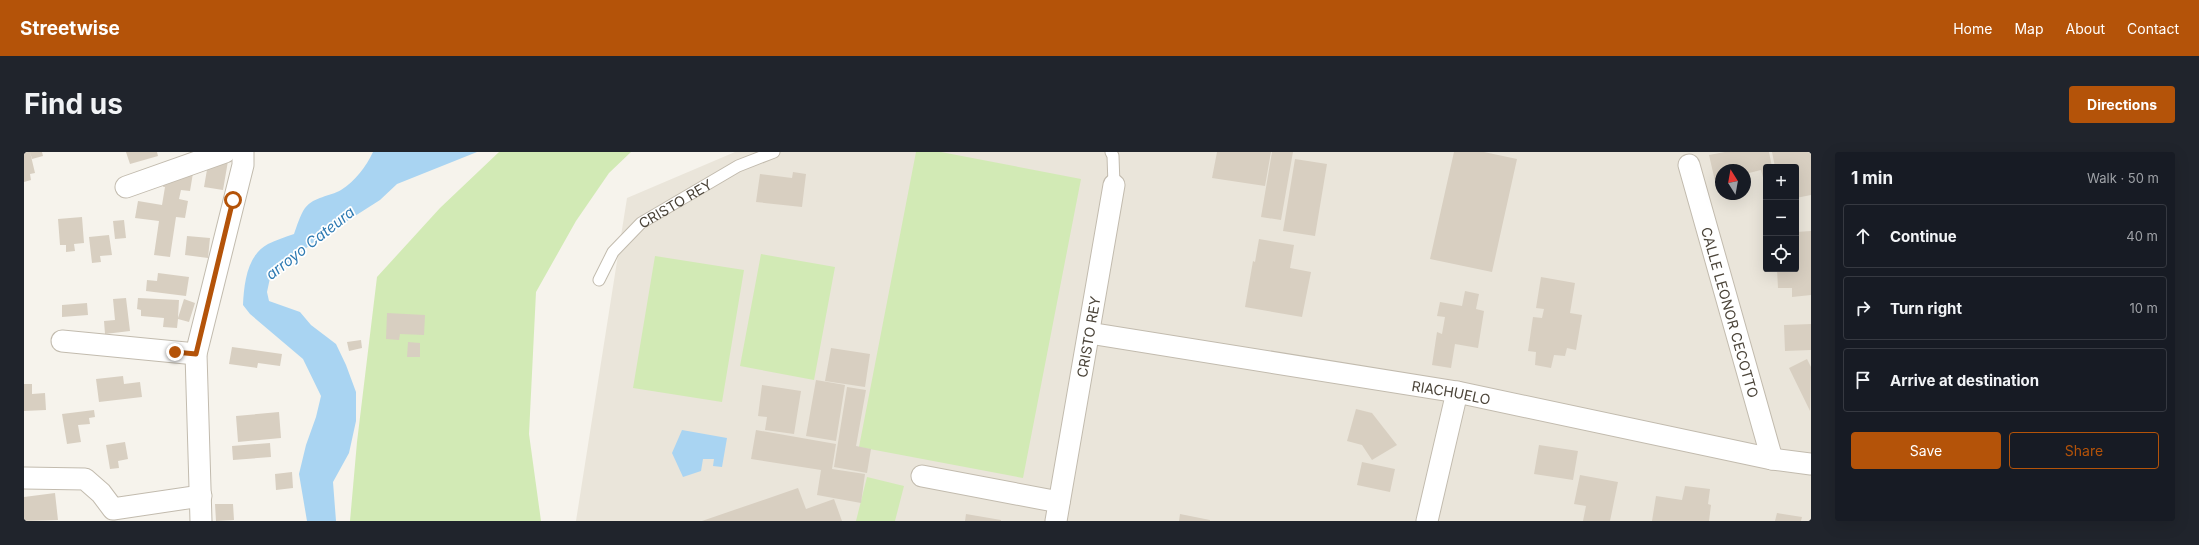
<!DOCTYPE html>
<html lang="en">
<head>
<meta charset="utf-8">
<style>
	body { margin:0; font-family:Inter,sans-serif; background:#20242c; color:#f1f3f6 }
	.controls { position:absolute; right:12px; top:12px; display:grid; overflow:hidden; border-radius:4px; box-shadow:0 4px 16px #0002 }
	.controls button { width:36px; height:36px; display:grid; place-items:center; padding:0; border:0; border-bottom:1px solid #363941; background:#171b24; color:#f1f3f6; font:20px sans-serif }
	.compass { position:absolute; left:1691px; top:12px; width:36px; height:36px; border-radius:50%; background:#171b24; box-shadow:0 4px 16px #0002; rotate:349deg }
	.stop { position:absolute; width:12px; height:12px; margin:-9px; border:3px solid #b45309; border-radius:50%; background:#fff }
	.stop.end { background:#b45309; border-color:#fff; box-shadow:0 1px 4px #0008 }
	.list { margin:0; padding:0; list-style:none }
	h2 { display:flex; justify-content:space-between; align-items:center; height:52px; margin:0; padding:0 16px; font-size:17px }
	h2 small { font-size:13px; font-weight:400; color:#9ea1a6 }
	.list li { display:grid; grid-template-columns:26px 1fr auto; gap:12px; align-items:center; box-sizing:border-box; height:64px; margin:0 8px 8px; padding:0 8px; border:1px solid #363941; border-radius:4px }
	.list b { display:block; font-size:15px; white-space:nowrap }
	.list em { font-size:13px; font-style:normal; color:#9ea1a6 }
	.actions { display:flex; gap:8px; padding:12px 16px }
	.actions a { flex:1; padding:9px 0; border:1px solid #b45309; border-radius:4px; text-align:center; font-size:14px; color:#b45309 }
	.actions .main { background:#b45309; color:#fff }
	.icon { flex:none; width:22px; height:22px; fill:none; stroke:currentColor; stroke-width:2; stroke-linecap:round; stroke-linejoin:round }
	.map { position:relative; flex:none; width:1787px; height:369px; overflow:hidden; border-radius:4px }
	header { display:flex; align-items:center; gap:24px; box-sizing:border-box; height:56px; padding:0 20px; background:#b45309; color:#fff }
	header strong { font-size:19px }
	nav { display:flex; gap:22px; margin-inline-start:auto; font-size:14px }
	.intro { display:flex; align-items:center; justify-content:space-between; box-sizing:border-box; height:96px; padding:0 24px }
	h1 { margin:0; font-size:28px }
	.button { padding:10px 18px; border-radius:4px; background:#b45309; color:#fff; font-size:14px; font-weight:700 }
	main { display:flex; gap:24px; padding:0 24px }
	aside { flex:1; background:#171b24; border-radius:4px; box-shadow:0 4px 16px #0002 }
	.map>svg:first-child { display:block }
	.residential { fill:#eae5da; fill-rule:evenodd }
	.green { fill:#d2eab5 }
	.water { fill:#a9d4f2 }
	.building { fill:#d8cfc1 }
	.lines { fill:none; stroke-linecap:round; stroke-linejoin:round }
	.service-casing { stroke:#c2bbae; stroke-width:13 }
	.minor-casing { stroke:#c2bbae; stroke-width:23 }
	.service { stroke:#fff; stroke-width:11 }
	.minor { stroke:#fff; stroke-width:21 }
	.route { stroke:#b45309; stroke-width:5 }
	.labels { text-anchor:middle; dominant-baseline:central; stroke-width:3.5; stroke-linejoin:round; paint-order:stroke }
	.street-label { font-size:14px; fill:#4b4439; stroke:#fff }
	.water-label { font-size:15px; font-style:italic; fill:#2e7ab2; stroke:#fff }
</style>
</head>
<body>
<header>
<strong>Streetwise</strong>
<nav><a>Home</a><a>Map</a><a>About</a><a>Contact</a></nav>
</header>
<div class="intro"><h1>Find us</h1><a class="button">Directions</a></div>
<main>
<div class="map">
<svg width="1787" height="369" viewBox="0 0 1787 369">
	<rect width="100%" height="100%" fill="#f6f3ec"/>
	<path class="residential" d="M711,0h1076v369h-1235l51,-323zM1742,15h30v102h-30zM1697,18h24v24h-24z"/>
	<path class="green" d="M475,0h132l-22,21 -33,48 -40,71 -7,142 12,87h-191l7,-79 20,-165 63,-69z
		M892,0h25l140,27 -58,299 -164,-31z
		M737,102l74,13 -21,113 -74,-14z
		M631,104l89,14 -22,132 -89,-14z
		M843,325l37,9 -9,35h-39z"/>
	<path class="water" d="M349,0h104l-80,32 -17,16 -69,44 -41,34 -3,14 2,9 31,11 11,13 25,19 10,21 10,27v29l-7,32 -16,29 3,39h-29l-8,-47 7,-29 10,-28 5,-21 -18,-37 -53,-45 -7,-9c1,-21 4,-50 25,-61 8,-4 17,-7 26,-10 3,-8 6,-19 11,-26 10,-12 24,-11 36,-18 14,-9 25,-23 32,-38z
		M658,278l45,8 -5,29 -9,-1 1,-7h-11l-2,12 -18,6 -11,-24z"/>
	<path class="building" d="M0,0h6l5,21 -5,1 1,6 -7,2z
		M6,0h12l1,4 -11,3z
		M102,0h31l1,4 -28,8z
		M1193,0h54l-6,34 -53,-8z
		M1248,0h21l-12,68 -20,-3z
		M1430,0h30l33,7 -25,113 -62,-13z
		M1701,0h44l3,15h-6v22l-5,-19 -16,4v-4h-24v9l-6,2 -6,-26z
		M1748,0h39v43l-15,3v-31h-21z
		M185,6l19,3 -5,29 -19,-3z
		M1271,7l32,5 -12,72 -32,-5z
		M769,20l13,2 -4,33 -46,-5 4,-28 32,4z
		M144,21h25l-3,18 -9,-1 -2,9 9,2 -3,17 -9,-1 -6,40 -16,-2 5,-34 -24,-3 3,-17 24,4 3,-18h-2z
		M58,65l2,26 -10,1 1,7 -9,1v-7h-6l-2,-26z
		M100,68l2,18 -11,1 -2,-18z
		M1787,79v64l-19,2v-9h-14l-1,-19h19v-37z
		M85,83l3,20 -12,1 1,6 -9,1 -3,-26z
		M163,84l23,2 -2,20 -23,-3z
		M1235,87l35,6 -4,23 21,4 -9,45 -57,-10 8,-46 2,1z
		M134,121l31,4 -3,19 -40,-5 1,-11 10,1z
		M1517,125l34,6 -5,30 12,2 -6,35 -9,-2 -2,8 -11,-1 -3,13 -16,-3 1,-13 -8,-1 5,-34 9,1 2,-9 -8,-1z
		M1441,139l14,3 -3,15 8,2 -6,37 -23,-4 -4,24 -19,-3 5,-33 5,2 3,-17 -8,-1 3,-14 22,4z
		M102,146l4,33 -25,3 -1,-13 11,-1 -2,-21z
		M114,146l41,2 -1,18 6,-19 11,4 -6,19 -11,-3 -1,9 -14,-1 1,-9 -23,-2v-6l-4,-1z
		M63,151l1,12 -26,2v-12z
		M363,161l38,2 -1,20 -24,-1 -1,6 -13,-1z
		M1787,172v26l-26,1 -1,-26z
		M337,188l1,8 -13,3 -2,-9z
		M384,190l12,1v14h-13z
		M208,195l50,7 -2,12 -22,-3 -1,5 -28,-4z
		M807,196l39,6 -5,33 -40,-6z
		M1783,207l4,8 -1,44 -21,-43z
		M99,224l1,8 16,-2 2,15 -43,5 -3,-23z
		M792,228l29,5 -9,56 -30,-5z
		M0,232h8v10l13,-1 1,17 -22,1z
		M738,233l39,6 -7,43 -29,-4 2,-13 -9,-1z
		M823,235l19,3 -10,56 15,3 -4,24 -33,-6z
		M1332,257l16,4 25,32 -25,15 -10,-15 -15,-4z
		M70,258l1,7 -6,1 1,6 -12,1 3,17 -14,2 -5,-30z
		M255,260l2,26 -43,4 -2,-26z
		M732,278l80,14 -4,25 33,5 -4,29 -44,-8 4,-25 -70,-11z
		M101,290l3,17 -10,2 1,7 -9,1 -4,-24z
		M246,291l1,14 -38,3 -1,-14z
		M1515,293l39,6 -5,29 -39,-6z
		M1338,310l33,7 -5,23 -33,-7z
		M268,320l1,16 -17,2 -1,-16z
		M1556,323l38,7 -8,39h-27l3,-15 -12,-2z
		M1661,334l25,3 -2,15 3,1 -2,16h-57l4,-25 26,4z
		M774,336l8,21 28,-10 8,22h-140z
		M31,341l3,27 -34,1v-24z
		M191,352h18l1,16 -18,1z
		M1753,361l25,4 -1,4h-26z
		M942,362l35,6v1h-36z
		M1156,362l30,6v1h-31z"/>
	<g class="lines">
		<defs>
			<g id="service">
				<path d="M1087,0l2,4 1,29"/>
				<path id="s1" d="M575,128l14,-28 28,-29 97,-57 36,-14"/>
			</g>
			<g id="minor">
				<path id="s2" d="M1665,13l83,294"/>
				<path d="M102,35l99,-35"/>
				<path id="s3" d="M1065,181l368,59 315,67 39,5"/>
				<path d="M38,189l134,13"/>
				<path d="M898,324l137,26"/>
				<path d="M0,326l61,1 16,14 12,16 88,-13"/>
				<path d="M177,369l-5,-167 47,-189v-13"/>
				<path id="s4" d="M1032,369l58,-336"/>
				<path d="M1403,369l30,-129"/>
			</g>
		</defs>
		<use href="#service" class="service-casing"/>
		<use href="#minor" class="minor-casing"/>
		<use href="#service" class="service"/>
		<use href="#minor" class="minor"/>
	</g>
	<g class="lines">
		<path class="route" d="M151,200l21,2 37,-154"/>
	</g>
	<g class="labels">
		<g class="street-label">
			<text stroke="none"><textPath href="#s1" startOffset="111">CRISTO REY</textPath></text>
			<text stroke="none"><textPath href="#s2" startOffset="153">CALLE LEONOR CECOTTO</textPath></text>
			<text stroke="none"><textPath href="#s4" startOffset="187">CRISTO REY</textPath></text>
			<text stroke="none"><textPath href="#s3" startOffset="367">RIACHUELO</textPath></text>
		</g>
		<g class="water-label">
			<text transform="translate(286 91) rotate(-38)">arroyo Cateura</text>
		</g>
	</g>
</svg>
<div class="controls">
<button>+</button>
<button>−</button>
<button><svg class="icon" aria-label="locate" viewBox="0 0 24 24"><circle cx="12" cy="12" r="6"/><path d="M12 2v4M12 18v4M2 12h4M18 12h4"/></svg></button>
</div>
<svg class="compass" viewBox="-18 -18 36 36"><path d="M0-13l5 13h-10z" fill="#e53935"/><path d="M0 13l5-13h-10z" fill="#9ea1a6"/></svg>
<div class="stop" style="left:209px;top:48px"></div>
<div class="stop end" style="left:151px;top:200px"></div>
</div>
<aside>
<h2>1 min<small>Walk · 50 m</small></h2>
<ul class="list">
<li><svg class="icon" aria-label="ahead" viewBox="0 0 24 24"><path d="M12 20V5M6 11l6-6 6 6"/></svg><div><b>Continue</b></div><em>40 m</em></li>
<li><svg class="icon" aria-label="right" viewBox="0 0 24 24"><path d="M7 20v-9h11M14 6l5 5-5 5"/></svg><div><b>Turn right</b></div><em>10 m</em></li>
<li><svg class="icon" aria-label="arrive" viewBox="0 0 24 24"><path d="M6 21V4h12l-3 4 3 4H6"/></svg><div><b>Arrive at destination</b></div></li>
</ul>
<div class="actions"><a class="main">Save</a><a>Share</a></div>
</aside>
</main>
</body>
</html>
